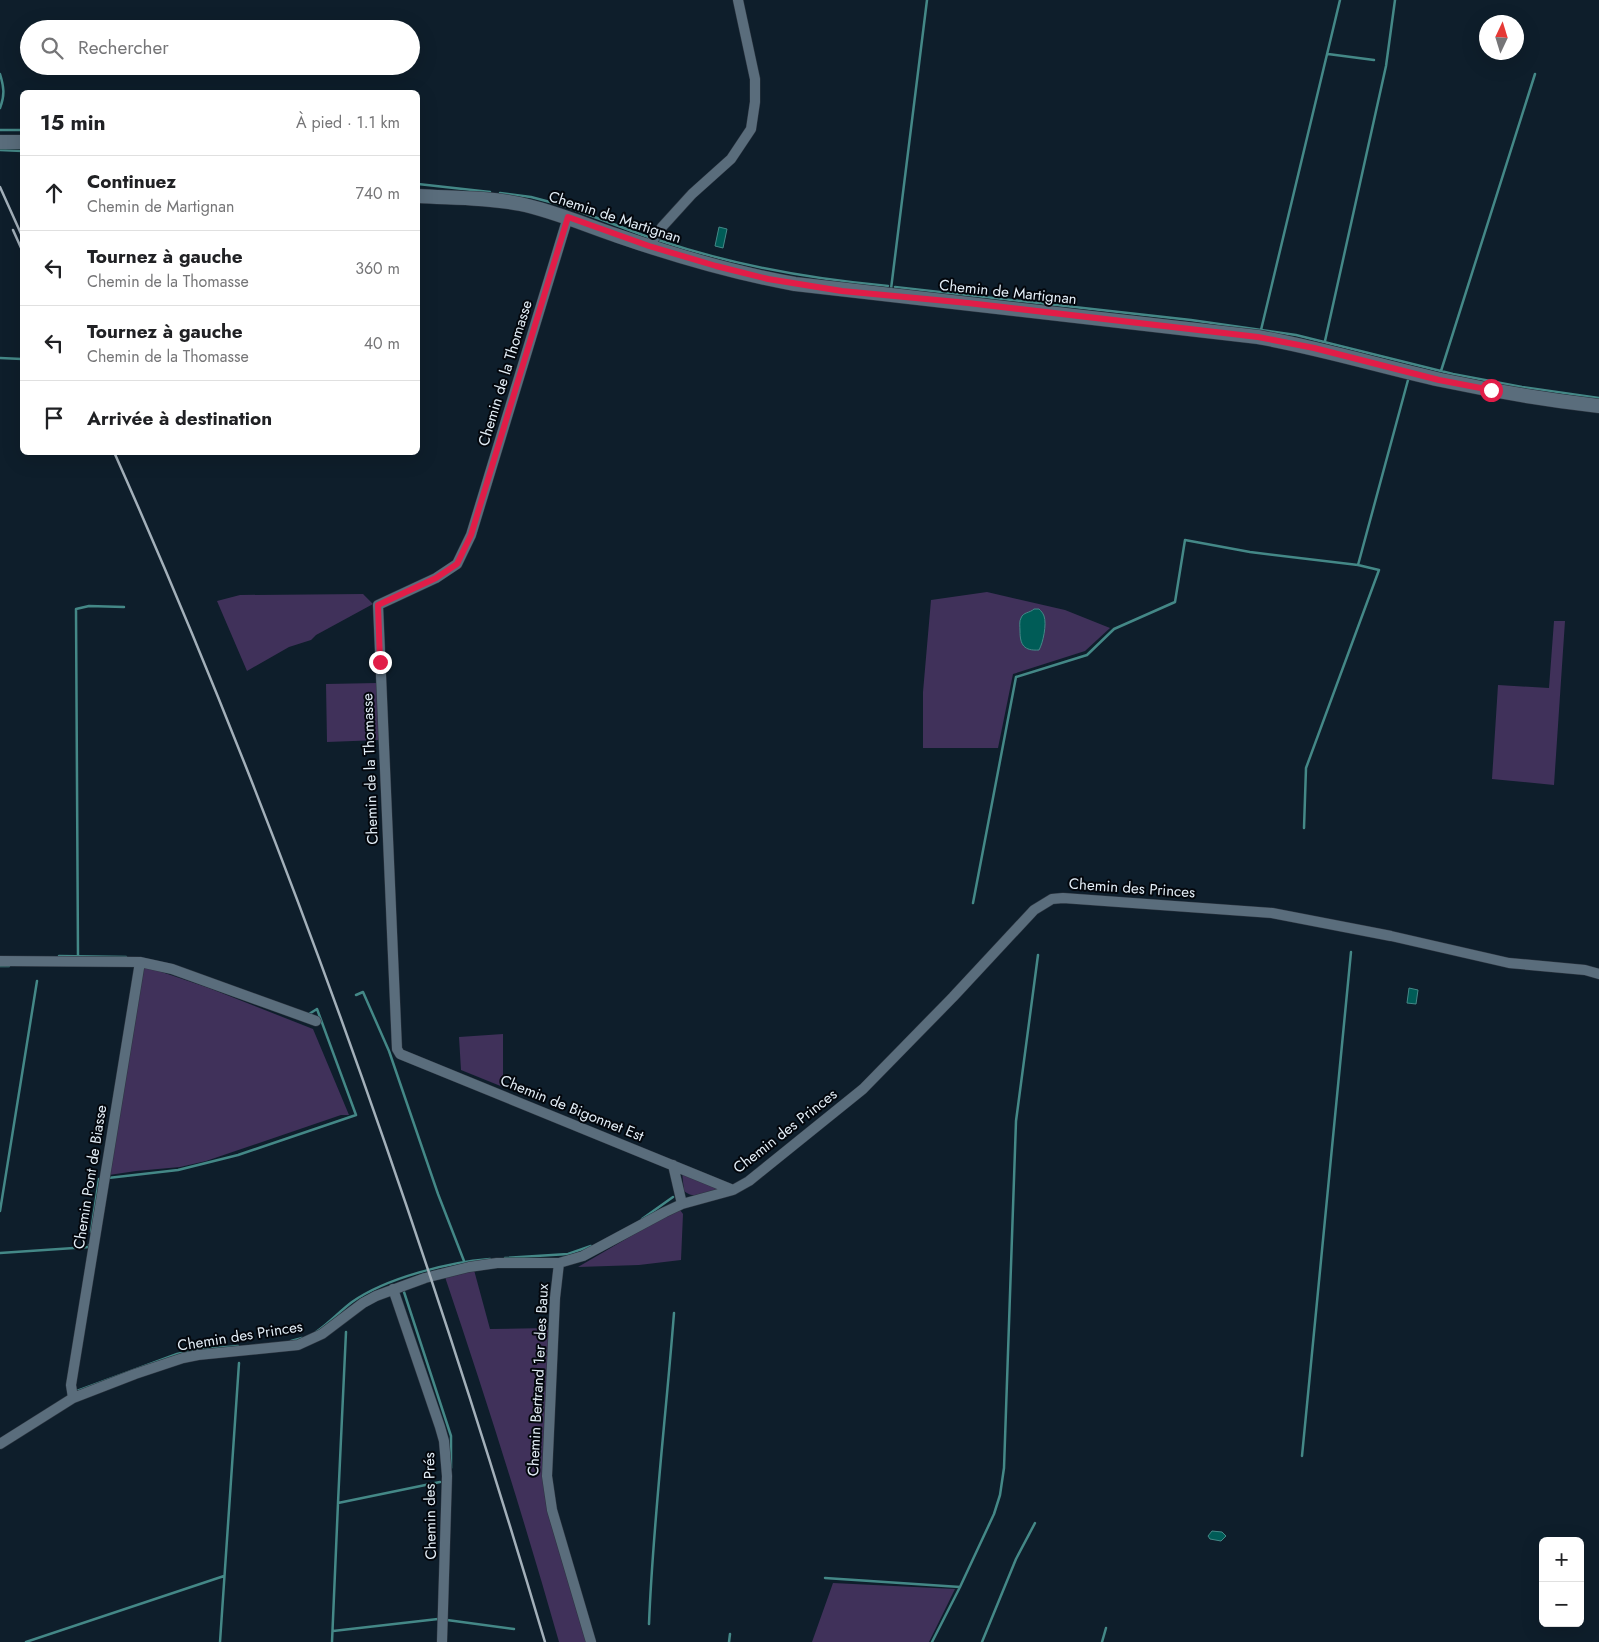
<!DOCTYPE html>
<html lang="fr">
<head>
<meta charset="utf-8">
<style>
	body { margin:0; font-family:Jost,sans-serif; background:#f2f2f2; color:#202124 }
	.controls { position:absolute; right:15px; bottom:15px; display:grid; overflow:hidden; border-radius:8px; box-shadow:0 5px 20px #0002 }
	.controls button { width:45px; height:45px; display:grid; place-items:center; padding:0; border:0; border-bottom:1px solid #e0e0e0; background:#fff; color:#202124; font:25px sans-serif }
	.compass { position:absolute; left:1479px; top:15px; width:45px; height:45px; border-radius:50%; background:#fff; box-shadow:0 5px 20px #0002; rotate:4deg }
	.stop { position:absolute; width:15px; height:15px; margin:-11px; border:4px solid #e11d48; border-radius:50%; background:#fff }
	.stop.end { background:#e11d48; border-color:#fff; box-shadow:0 1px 5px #0008 }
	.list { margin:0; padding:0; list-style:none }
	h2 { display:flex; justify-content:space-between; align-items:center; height:65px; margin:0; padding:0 20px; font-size:21px }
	h2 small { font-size:16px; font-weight:400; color:#757577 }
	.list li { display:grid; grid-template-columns:32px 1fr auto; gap:15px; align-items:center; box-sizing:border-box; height:75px; padding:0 20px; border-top:1px solid #e0e0e0 }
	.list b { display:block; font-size:19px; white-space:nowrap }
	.list p { margin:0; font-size:16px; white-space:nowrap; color:#757577 }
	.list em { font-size:16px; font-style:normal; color:#757577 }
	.icon { flex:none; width:28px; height:28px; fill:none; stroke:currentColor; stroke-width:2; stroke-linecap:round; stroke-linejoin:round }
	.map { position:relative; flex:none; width:1599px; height:1642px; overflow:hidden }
	.search { position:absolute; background:#fff; box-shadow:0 5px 20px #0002; left:20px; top:20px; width:400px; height:55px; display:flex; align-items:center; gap:12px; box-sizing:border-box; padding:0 18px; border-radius:28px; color:#757577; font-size:19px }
	.panel { position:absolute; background:#fff; box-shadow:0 5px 20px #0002; left:20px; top:90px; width:400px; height:365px; border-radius:8px }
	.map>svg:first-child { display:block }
	.green { fill:#40315a }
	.water { fill:#005c57; stroke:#448887 }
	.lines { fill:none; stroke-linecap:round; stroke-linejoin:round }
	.stream { stroke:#448887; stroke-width:2.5 }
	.street-casing { stroke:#2d3641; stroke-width:11 }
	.secondary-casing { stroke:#2d3641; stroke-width:15 }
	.street { stroke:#5a6d7c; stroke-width:10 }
	.secondary { stroke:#5a6d7c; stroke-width:14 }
	.rail { stroke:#a3b0ba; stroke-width:2.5 }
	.route { stroke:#e11d48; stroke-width:6 }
	.labels { text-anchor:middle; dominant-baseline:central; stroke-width:4; stroke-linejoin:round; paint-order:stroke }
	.street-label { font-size:15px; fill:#e3eef7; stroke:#03070d }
</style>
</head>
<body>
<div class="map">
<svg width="1599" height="1642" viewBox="0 0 1599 1642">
	<rect width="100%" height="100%" fill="#0e1e2b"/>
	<path class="green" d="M188,90l56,1v1h-56z
		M987,592l78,18 45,18 -25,23 -72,23 -15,74h-75v-56l8,-92z
		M363,594l10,10 -57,31 -5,5 -22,7 -42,24 -30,-70 23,-6z
		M1554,621h11l-11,164 -62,-6 6,-94 51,3z
		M378,683l2,57 -53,2 -1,-58z
		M144,966l65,22 104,41 36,86h-8l-135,46 -26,6 -44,4 -27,4z
		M503,1034v53l-42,-17 -2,-33z
		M682,1172l41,16c-12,4 -28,13 -39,3z
		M680,1210l3,4 -2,46 -42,5 -61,2 77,-45z
		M474,1270l16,59 59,-1 -6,146 44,168h-28c-35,-123 -73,-244 -114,-365z
		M833,1583l122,6 -26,53h-117z"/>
	<path class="water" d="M719,227l8,2 -4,19 -8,-2z
		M1034,609h5c2,2 4,4 5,7 3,8 -1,27 -5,34 -15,1 -19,-5 -19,-19 0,-4 -1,-10 1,-13 2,-6 9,-5 13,-9z
		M1409,988l9,2 -2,14 -9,-1z
		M1212,1531l10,1 4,4 -5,5 -11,-2 -2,-3z"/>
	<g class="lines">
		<path class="stream" d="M1328,54l46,6
			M0,74c4,13 5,21 0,34
			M0,130h22
			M0,150l22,1
			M418,184l72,8
			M500,193l31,4 34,9 83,31
			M658,240c74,25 152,39 230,46
			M895,287l296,33 105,15 157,39 69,13 77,11
			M891,289l36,-289
			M1261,330l79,-330
			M1325,341l61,-275 9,-66
			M0,358l22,1
			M1441,371l94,-297
			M1304,828l2,-60 73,-198 -21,-5 50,-185
			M973,903l43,-226 71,-22 27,-26 61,-27 10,-62 65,12 108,13
			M59,956l67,1
			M78,956l-2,-347 13,-3 35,1
			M0,966h9
			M356,995l7,-3 26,59 49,143 26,67
			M108,1178l70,-8 60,-15 118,-40 -39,-106 -8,5
			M0,1211l37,-230
			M642,1219l31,-22
			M91,1232l8,-53h3
			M0,1253l89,-6v-2
			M505,1258l63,-4 23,-8
			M404,1292l47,144v32
			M316,1332c13,-9 24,-21 36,-30 34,-24 97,-40 138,-43
			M291,1341l11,-3
			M77,1391l100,-37 17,-4 44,-4
			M1302,1456l49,-504
			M338,1503l8,-171
			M825,1578l135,9 34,-73 6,-19 4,-27 12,-347 22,-166
			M447,1620l67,9
			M649,1624c4,-104 17,-207 25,-311
			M333,1631l105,-12
			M26,1642l198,-66
			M220,1642l19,-279
			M332,1642l6,-139 102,-21
			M729,1642l1,-8
			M932,1642l28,-55
			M982,1642l34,-83 19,-36
			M1102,1642l4,-14"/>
		<defs>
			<path id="street" d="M568,217l-97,318 -14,29 -21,14 -58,27 19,444 3,5 333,136
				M649,246l13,-19 30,-33 39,-35 20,-30 4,-27v-23l-17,-79
				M0,961l140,1 32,7 144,52
				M673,1165l9,39
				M559,1263l-4,35 -8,178 5,34 39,132
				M393,1289l47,138 4,14 3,35 -5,166
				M73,1398l-2,-13 69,-423
				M0,1444l73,-46 62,-24 48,-16 15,-3 100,-10 24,-11 41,-31 13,-7 49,-18 44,-11 28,-4h62l24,-7 82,-44 17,-8 51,-14 16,-9 114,-92 90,-92 81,-87 18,-11 11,-1 209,15 119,23 118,27 76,7 14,4"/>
			<path id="secondary" d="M0,142h22
				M418,196c33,2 69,1 102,8 34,7 65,21 98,32 58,20 116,37 177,48l463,53c62,11 121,29 183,43 52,11 105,20 158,26"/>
		</defs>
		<use href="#street" class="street-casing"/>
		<use href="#secondary" class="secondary-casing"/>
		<use href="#street" class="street"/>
		<use href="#secondary" class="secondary"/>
		<path class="rail" d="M0,187l22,49
			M13,230l9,20
			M114,452c172,386 311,786 431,1190"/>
	</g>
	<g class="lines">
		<path class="route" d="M380,662l-2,-57 58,-27 21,-14 14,-29 97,-318 81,29 67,20 52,13 74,12 126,12 290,34 56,11 125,32 52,10"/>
	</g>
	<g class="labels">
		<g class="street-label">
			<text transform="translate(615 217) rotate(18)">Chemin de Martignan</text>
			<text transform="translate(1008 292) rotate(6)">Chemin de Martignan</text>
			<text transform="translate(505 373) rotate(-73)">Chemin de la Thomasse</text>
			<text transform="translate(370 769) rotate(-92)">Chemin de la Thomasse</text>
			<text transform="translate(1132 888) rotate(4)">Chemin des Princes</text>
			<text transform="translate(572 1108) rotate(22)">Chemin de Bigonnet Est</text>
			<text transform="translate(785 1131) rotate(-38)">Chemin des Princes</text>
			<text transform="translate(90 1177) rotate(-81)">Chemin Pont de Biasse</text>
			<text transform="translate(240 1336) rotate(-9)">Chemin des Princes</text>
			<text transform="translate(538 1380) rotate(-87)">Chemin Bertrand 1er des Baux</text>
			<text transform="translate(430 1506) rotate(-91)">Chemin des Prés</text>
		</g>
	</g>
</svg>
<div class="controls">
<button>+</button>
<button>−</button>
</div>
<svg class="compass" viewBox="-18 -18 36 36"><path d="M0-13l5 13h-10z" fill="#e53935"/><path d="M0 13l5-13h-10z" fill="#757577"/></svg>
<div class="stop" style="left:1491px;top:390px"></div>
<div class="stop end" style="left:380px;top:662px"></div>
<div class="search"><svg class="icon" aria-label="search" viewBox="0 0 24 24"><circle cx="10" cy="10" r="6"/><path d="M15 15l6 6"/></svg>Rechercher</div>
<section class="panel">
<h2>15 min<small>À pied · 1.1 km</small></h2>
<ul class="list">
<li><svg class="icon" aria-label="ahead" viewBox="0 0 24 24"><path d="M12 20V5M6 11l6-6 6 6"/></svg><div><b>Continuez</b><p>Chemin de Martignan</p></div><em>740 m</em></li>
<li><svg class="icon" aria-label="left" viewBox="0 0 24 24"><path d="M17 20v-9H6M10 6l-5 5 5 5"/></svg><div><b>Tournez à gauche</b><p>Chemin de la Thomasse</p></div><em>360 m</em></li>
<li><svg class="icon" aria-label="left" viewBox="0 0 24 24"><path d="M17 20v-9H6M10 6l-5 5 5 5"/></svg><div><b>Tournez à gauche</b><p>Chemin de la Thomasse</p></div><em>40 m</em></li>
<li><svg class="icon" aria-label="arrive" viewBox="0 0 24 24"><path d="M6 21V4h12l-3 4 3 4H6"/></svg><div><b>Arrivée à destination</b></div></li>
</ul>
</section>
</div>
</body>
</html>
